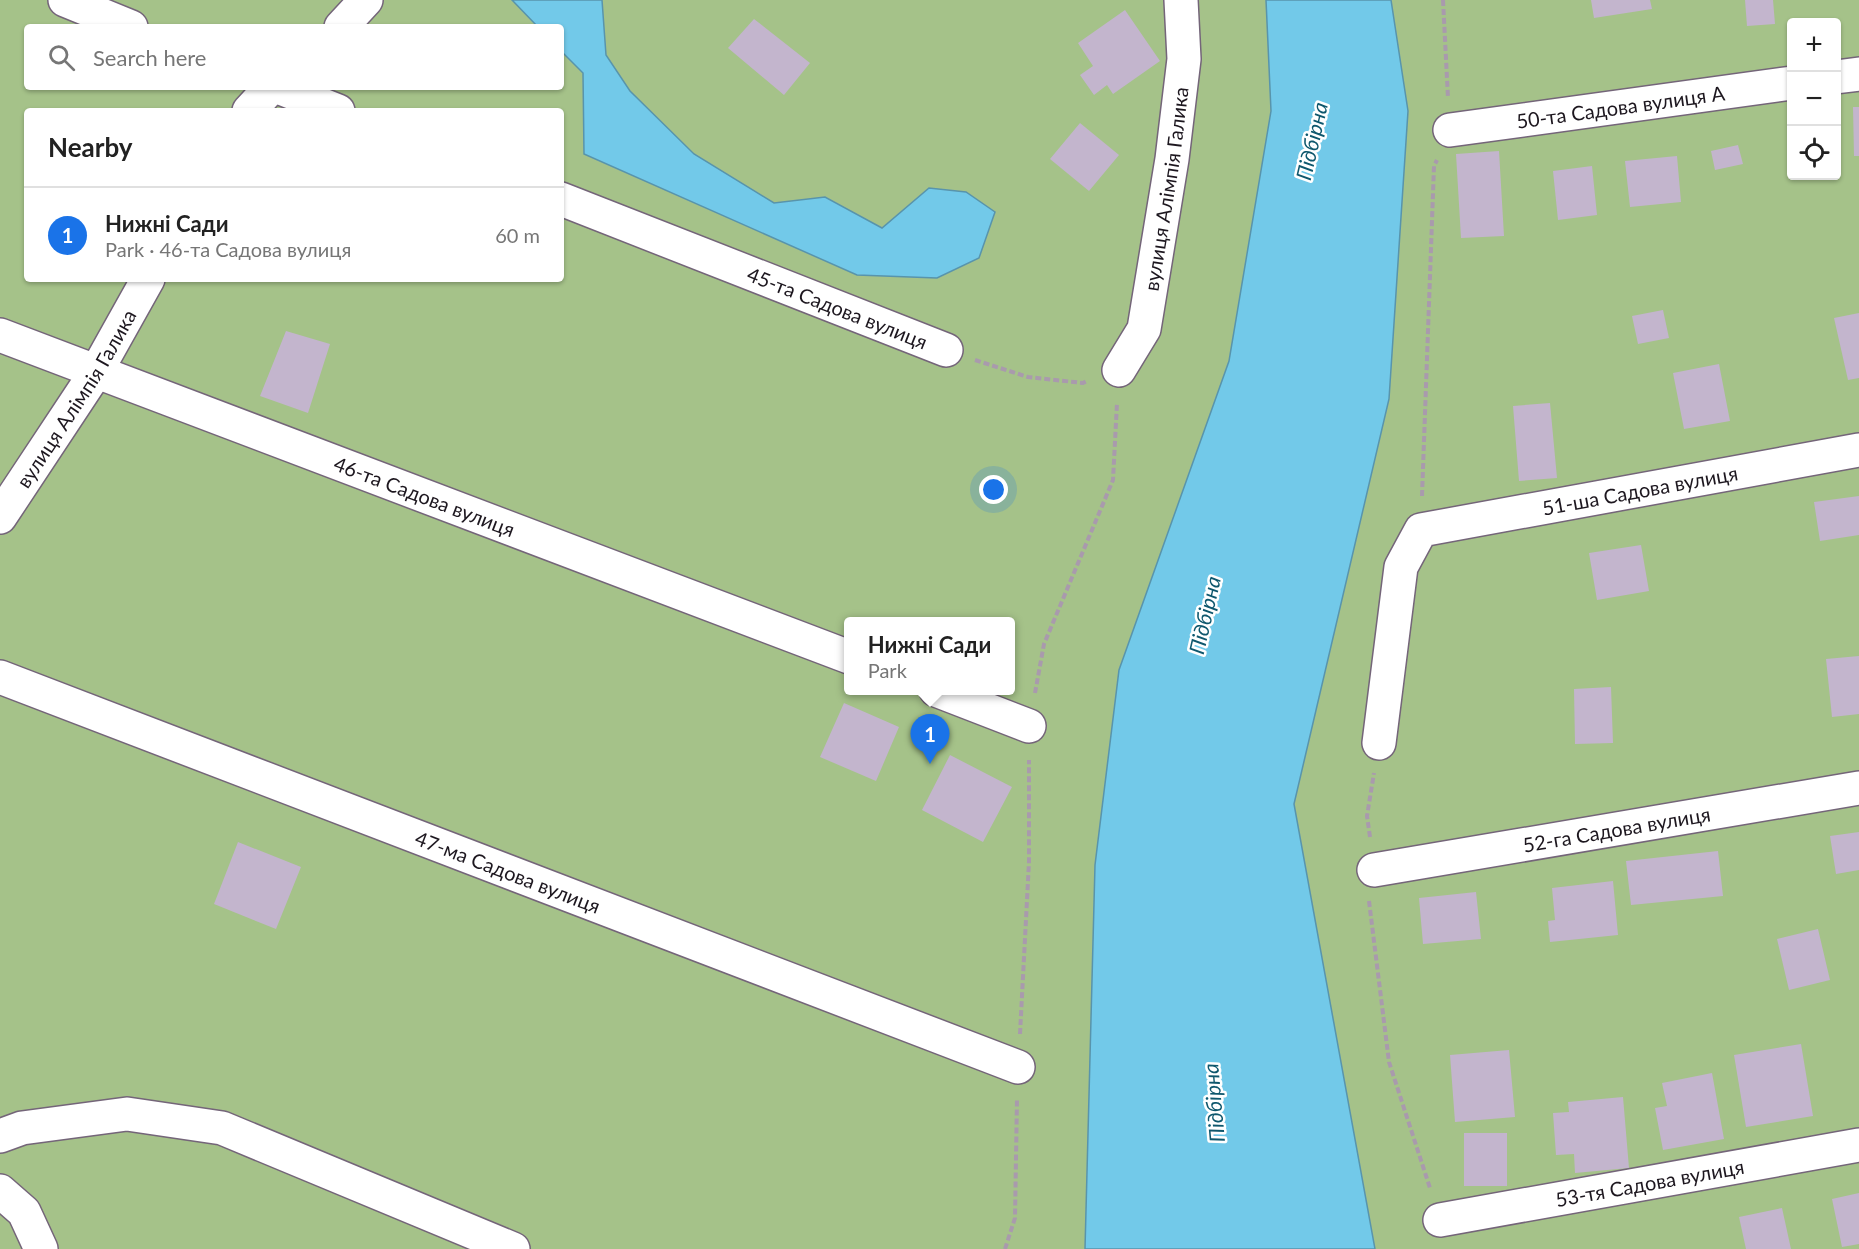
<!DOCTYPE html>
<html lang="en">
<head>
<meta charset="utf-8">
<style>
	body { margin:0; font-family:Lato,sans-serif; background:#f2f2f2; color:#222 }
	.controls { position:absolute; right:18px; top:18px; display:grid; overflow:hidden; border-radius:6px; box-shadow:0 2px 4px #0004 }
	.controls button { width:54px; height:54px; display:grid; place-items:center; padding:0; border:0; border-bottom:2px solid #e0e0e0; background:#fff; color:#222; font:30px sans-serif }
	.you { position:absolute; left:994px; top:490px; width:21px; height:21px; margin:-15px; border:4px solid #fff; border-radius:50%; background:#1a73e8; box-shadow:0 0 0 9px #1a73e833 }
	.badge { display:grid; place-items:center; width:39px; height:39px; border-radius:50%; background:#1a73e8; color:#fff; font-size:20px; font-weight:700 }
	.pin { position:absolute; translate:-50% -50px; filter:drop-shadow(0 2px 3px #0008) }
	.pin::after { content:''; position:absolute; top:32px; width:21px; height:18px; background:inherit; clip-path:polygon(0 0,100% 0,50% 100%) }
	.popup { position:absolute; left:844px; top:617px; width:171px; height:78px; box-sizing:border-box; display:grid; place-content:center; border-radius:6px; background:#fff; filter:drop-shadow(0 2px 4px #0005); font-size:20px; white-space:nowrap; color:#767676 }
	.popup b { font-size:22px; color:#222 }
	.popup::after { content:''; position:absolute; left:50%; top:100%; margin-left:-12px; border:12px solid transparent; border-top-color:#fff }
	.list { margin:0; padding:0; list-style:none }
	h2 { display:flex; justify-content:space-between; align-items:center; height:78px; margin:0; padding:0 24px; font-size:26px }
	h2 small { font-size:20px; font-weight:400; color:#767676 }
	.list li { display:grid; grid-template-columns:39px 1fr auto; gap:18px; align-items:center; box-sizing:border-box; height:96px; padding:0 24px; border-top:2px solid #e0e0e0 }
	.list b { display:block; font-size:22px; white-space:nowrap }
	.list p { margin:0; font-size:20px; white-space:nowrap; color:#767676 }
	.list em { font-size:20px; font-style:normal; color:#767676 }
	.icon { flex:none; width:33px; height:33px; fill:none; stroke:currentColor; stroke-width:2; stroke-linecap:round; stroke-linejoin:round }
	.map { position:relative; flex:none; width:1859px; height:1249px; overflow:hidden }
	.search { position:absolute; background:#fff; box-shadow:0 2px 4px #0004; left:24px; top:24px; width:540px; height:66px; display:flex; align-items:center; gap:15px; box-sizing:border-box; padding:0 21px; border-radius:6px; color:#767676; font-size:22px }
	.panel { position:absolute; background:#fff; box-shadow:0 2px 4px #0004; left:24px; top:108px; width:540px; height:174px; border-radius:6px }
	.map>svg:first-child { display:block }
	.green { fill:#a5c289; fill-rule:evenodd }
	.water { fill:#72c9e9; stroke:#5894ac; stroke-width:1.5 }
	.building { fill:#c3b5cd }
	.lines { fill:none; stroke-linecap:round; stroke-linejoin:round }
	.minor-casing { stroke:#746579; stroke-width:36 }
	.path { stroke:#a99aad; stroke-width:4; stroke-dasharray:6 3; stroke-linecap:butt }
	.minor { stroke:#fff; stroke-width:33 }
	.labels { text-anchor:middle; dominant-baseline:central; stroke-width:5; stroke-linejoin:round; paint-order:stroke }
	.street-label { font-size:20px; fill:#1d171f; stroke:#fff }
	.water-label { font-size:21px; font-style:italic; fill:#0e576d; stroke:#fff }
</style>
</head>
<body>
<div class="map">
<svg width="1859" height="1249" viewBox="0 0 1859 1249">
	<rect width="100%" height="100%" fill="#e9d7ef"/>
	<path class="green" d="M0,0h1859v1249h-1859zM1792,22h44v154h-44zM27,27h534v60h-534zM27,111h534v168h-534zM849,622h162v68h-162z"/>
	<path class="water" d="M512,0h90l4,55 24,36 64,63 80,49 51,-6 57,31 47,-40 37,4 29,20 -16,46 -42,20 -80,-3 -273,-121 -1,-81 -22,-22v-24h-23z
		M1266,0h125l17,111 -19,288 -95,405 81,445h-290l10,-384 24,-195 110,-309 42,-250z"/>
	<path class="building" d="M1591,0h59l2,9 -58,9z
		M1745,0h28l2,24 -28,2z
		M1125,10l35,51 -47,33 -6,-9 -13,10 -14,-20 13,-9 -15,-23z
		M754,19l56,44 -26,32 -56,-47z
		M1853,107h6v49h-5z
		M1080,123l39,32 -30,36 -39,-32z
		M1738,145l5,19 -28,6 -4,-19z
		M1499,151l5,85 -43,2 -5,-84z
		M1677,156l4,46 -51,5 -5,-46z
		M1592,166l5,49 -39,5 -5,-49z
		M1663,310l6,28 -31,6 -6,-28z
		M1859,313v65l-11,2 -14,-62z
		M286,331l44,13 -22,69 -48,-17z
		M1719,364l11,57 -46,8 -11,-56z
		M1550,403l7,75 -38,3 -6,-75z
		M1859,496v39l-39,6 -6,-39z
		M1641,545l8,46 -52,9 -8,-47z
		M1859,656v58l-27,3 -6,-58z
		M1611,687l2,56 -38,1 -1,-55z
		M844,703l55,24 -23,54 -56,-24z
		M950,755l62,32 -29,55 -61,-32z
		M1859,832v38l-23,4 -6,-38z
		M238,842l63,25 -25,62 -62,-25z
		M1718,851l5,45 -92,9 -5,-44z
		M1613,881l5,54 -68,7 -2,-21 7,-1 -3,-32z
		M1476,892l5,47 -58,5 -4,-46z
		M1818,929l12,51 -41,10 -12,-51z
		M1801,1044l12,72 -67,11 -12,-72z
		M1509,1050l6,67 -60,5 -5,-67z
		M1712,1073l12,66 -61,11 -8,-42 12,-2 -5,-23z
		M1623,1097l6,71 -54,5 -1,-19 -18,1 -3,-42 16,-1 -1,-10z
		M1464,1133h43v53h-43z
		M1859,1193v51l-17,3 -10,-48z
		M1782,1208l9,41h-45l-7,-32z"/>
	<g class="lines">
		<defs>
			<g id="minor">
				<path d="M65,0l66,27"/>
				<path d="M341,27l25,-27"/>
				<path d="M1836,77l23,-3"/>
				<path d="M278,87l60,24"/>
				<path d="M249,111l22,-24"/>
				<path id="s1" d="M1450,130l342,-47"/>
				<path id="s2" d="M561,199l385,151"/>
				<path id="s3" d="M0,335l849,322"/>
				<path id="s4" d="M1119,370l25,-41 28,-170 12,-100 -3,-59"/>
				<path id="s5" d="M0,517l96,-145 52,-93"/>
				<path id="s6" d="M0,677l1018,390"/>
				<path d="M936,690l93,36"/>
				<path id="s7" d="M1379,743l22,-176 20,-37 438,-80"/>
				<path id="s8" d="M1374,870l485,-82"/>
				<path d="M0,1136l22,-8 105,-14 95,14 291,121"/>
				<path d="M0,1191l24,21 17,37"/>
				<path id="s9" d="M1440,1220l419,-75"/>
			</g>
		</defs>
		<use href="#minor" class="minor-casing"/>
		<path class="path" d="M1443,0l5,98
			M975,360l53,17 55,6 4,-2
			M1422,496l12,-330 3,-6
			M1035,693l9,-49 69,-164 4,-77
			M1370,837l-3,-21 7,-43
			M1369,901l20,161 41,126
			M1020,1034l9,-172v-102
			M1005,1249l10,-31 2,-120"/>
		<use href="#minor" class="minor"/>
	</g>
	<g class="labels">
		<g class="street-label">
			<text stroke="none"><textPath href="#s1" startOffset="172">50-та Садова вулиця А</textPath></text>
			<text stroke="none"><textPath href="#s4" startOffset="190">вулиця Алімпія Галика</textPath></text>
			<text stroke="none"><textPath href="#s2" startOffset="297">45-та Садова вулиця</textPath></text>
			<text stroke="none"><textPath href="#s5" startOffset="141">вулиця Алімпія Галика</textPath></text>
			<text stroke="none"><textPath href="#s7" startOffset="442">51-ша Садова вулиця</textPath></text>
			<text stroke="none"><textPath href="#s3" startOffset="454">46-та Садова вулиця</textPath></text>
			<text stroke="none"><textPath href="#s8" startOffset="246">52-га Садова вулиця</textPath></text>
			<text stroke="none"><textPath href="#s6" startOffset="544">47-ма Садова вулиця</textPath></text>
			<text stroke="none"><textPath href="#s9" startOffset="213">53-тя Садова вулиця</textPath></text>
		</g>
		<g class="water-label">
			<text transform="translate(1311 141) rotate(-77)">Підбірна</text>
			<text transform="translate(1204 615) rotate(-77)">Підбірна</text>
			<text transform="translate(1213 1103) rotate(-95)">Підбірна</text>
		</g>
	</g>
</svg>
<div class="controls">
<button>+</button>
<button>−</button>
<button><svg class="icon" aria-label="locate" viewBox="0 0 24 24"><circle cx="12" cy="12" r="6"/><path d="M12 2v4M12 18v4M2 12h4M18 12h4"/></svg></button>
</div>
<div class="you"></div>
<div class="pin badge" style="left:930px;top:764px">1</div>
<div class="popup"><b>Нижні Сади</b>Park</div>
<div class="search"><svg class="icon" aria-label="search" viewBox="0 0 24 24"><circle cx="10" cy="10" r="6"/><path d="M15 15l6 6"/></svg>Search here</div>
<section class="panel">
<h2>Nearby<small></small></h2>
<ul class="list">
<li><span class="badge">1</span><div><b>Нижні Сади</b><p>Park · 46-та Садова вулиця</p></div><em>60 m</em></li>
</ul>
</section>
</div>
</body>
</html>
